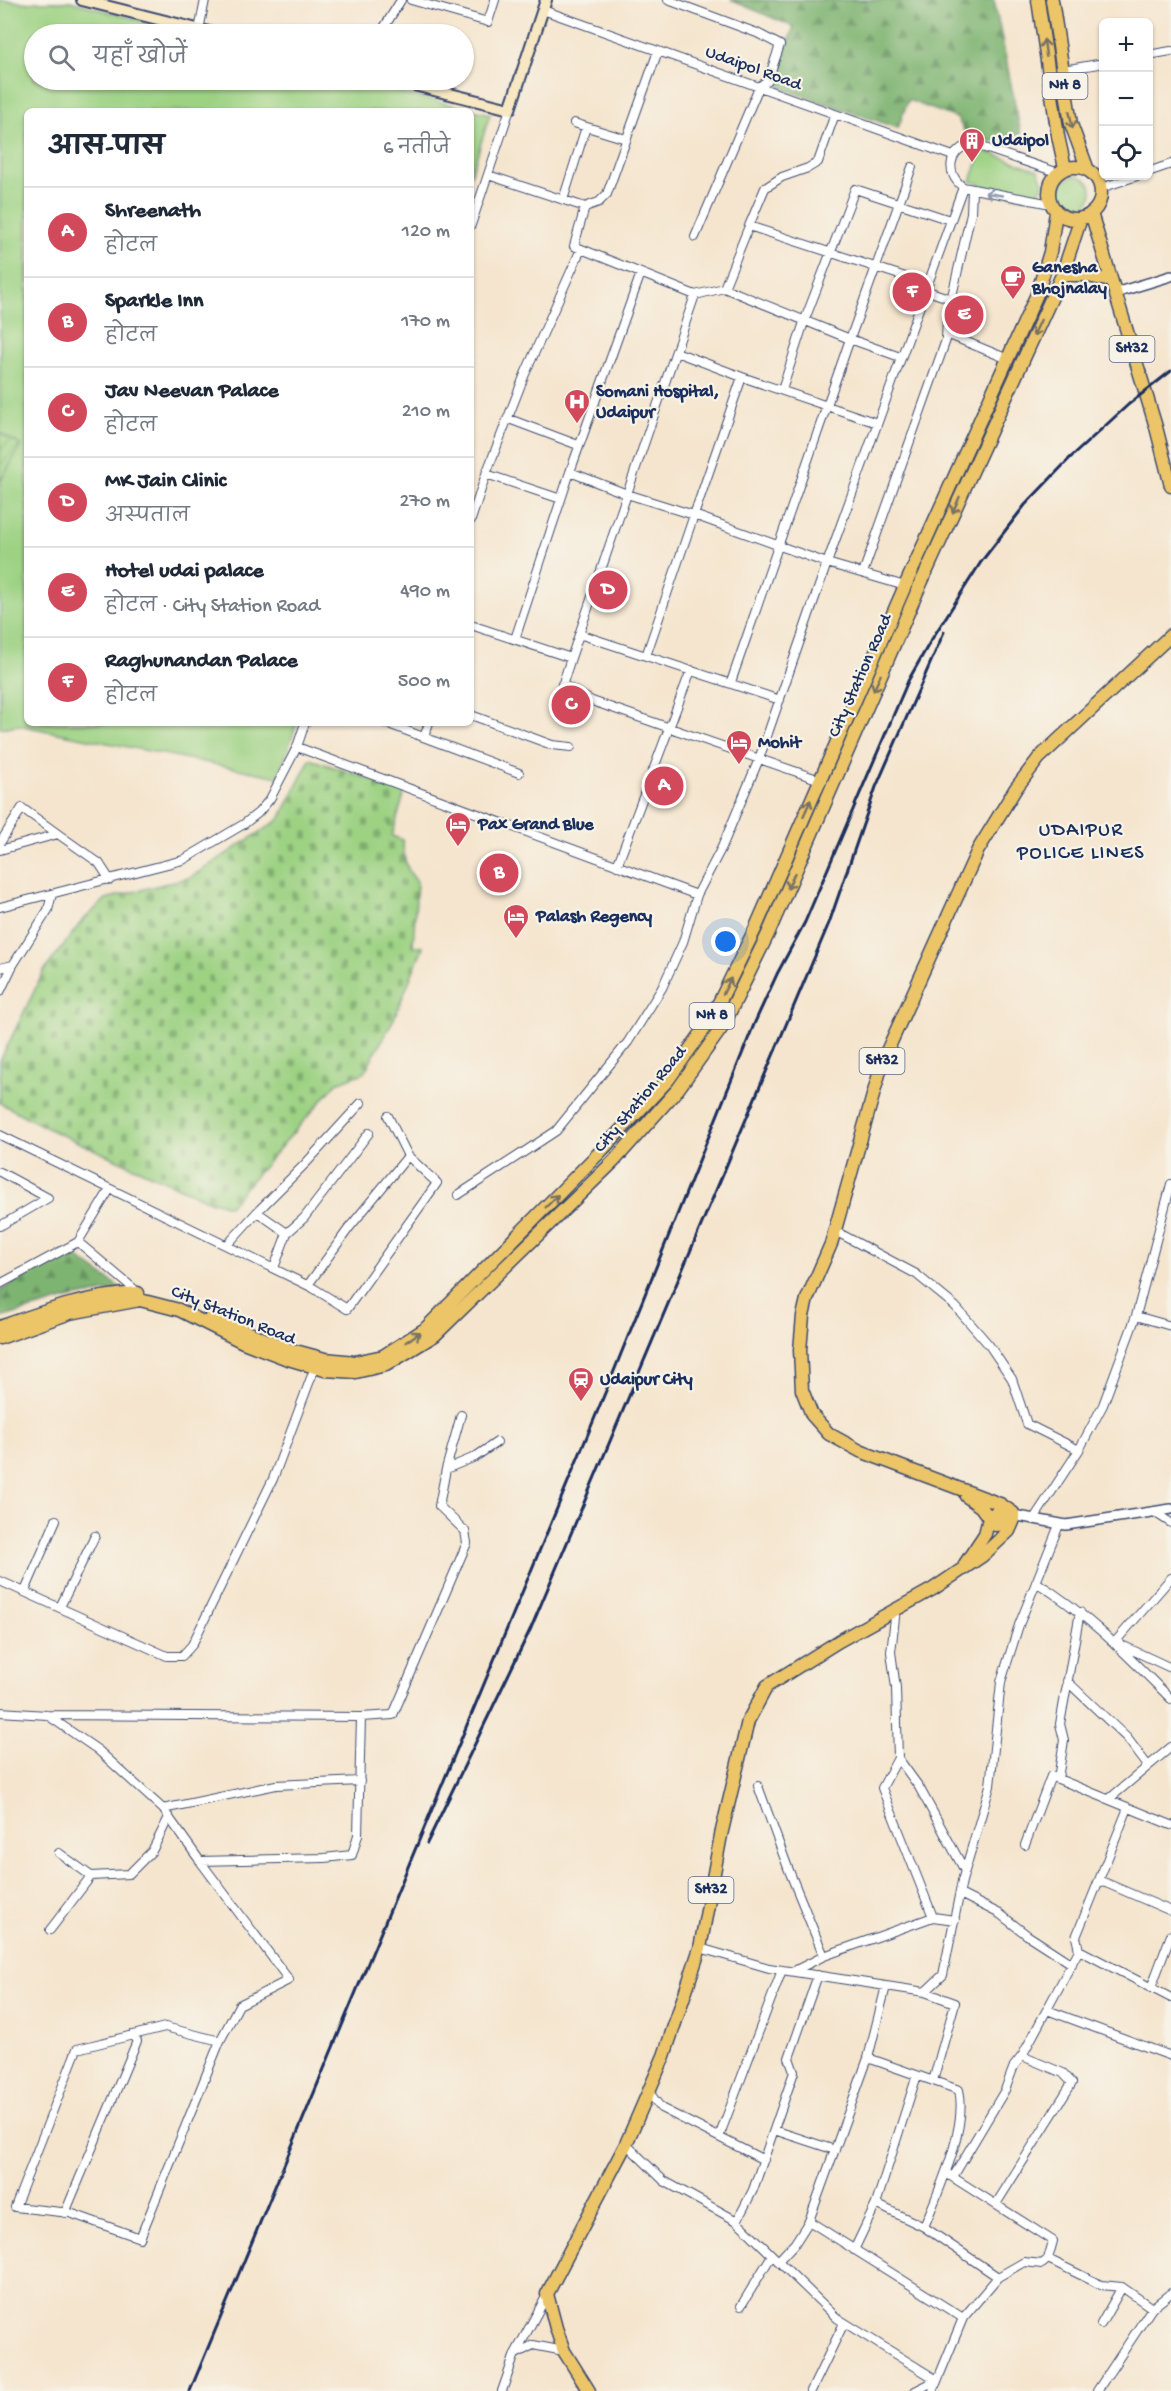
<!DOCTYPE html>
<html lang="hi">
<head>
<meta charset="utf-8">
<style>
	body { margin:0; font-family:"Gochi Hand","Playpen Sans Deva",sans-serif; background:#f2f2f3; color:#1f2937 }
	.controls { position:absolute; right:18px; top:18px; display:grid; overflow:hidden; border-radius:9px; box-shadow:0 2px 4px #0004 }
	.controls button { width:54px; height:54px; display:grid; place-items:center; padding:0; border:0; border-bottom:2px solid #e0e1e3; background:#fff; color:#1f2937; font:30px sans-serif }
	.you { position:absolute; left:726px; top:942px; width:21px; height:21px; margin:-15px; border:4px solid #fff; border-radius:50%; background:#1a73e8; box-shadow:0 0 0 9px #1a73e833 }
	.badge { display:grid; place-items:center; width:39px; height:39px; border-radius:50%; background:#d1495b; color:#fff; font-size:20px; font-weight:700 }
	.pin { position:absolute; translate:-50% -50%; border:3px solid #fff; box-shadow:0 2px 6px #0006 }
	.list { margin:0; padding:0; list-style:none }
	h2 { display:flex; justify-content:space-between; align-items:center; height:78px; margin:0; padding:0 24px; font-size:26px }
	h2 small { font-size:20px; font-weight:400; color:#747a83 }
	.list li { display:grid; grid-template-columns:39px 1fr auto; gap:18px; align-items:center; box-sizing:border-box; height:90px; padding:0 24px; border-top:2px solid #e0e1e3 }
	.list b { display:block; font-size:22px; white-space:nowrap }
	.list p { margin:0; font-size:20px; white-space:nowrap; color:#747a83 }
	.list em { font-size:20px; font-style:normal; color:#747a83 }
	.icon { flex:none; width:33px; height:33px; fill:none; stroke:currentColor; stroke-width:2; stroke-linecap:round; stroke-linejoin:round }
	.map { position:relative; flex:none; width:1171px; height:2391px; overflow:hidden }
	.search { position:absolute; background:#fff; box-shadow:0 2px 4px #0004; left:24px; top:24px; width:450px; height:66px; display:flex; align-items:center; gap:15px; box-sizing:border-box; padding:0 21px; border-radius:33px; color:#747a83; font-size:22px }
	.panel { position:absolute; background:#fff; box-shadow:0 2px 4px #0004; left:24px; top:108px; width:450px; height:618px; border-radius:9px }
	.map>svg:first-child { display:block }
	.green { fill:#9dd283; stroke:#5c8070; stroke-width:1.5 }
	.forest { fill:url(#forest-firs); stroke:#4c7268; stroke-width:1.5 }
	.cemetery { fill:url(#cemetery-stones); stroke:#5c8070; stroke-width:1.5 }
	.garden { fill:url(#garden-furrows); stroke:#5c8070; stroke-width:1.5 }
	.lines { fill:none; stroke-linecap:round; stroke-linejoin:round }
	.minor-casing { stroke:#3c4a6f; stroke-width:10 }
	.tertiary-casing { stroke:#3c4a6f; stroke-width:12 }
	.secondary-casing { stroke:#3c4a6f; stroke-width:14 }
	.primary-casing { stroke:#3c4a6f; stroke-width:15 }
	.minor { stroke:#fff; stroke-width:8 }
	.tertiary { stroke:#fff; stroke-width:9 }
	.secondary { stroke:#f7e8c3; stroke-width:10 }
	.primary { stroke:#ecc569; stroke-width:12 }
	.rail { stroke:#1b2f5e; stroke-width:3 }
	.oneway { stroke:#797263 }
	.oneway2 { stroke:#8d97ae }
	.labels { text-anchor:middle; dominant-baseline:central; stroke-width:4.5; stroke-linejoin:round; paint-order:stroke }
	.shield { fill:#f7f3e8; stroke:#5d6a87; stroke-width:1.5 }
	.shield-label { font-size:16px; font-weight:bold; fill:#1b2f5e }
	.street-label { font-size:18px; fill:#1b2f5e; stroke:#f7f3e8 }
	.poi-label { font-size:18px; font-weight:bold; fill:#1b2f5e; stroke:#f7f3e8; text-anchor:start }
	.neighbourhood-label { font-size:20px; letter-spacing:1.5px; fill:#1b2f5e; stroke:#f7f3e8 }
</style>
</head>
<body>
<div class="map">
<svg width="1171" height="2391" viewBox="0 0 1171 2391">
	<defs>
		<pattern id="forest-firs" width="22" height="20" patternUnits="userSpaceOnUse" patternTransform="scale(1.5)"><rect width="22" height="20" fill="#7eb471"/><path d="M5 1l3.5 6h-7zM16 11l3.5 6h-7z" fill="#669360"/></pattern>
		<pattern id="cemetery-stones" width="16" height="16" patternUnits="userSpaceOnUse" patternTransform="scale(1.5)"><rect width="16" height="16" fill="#9dd283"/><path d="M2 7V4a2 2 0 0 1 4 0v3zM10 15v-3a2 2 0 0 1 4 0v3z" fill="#7fab6e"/></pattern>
		<pattern id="garden-furrows" width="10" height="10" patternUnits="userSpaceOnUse" patternTransform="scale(1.5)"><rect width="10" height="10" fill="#9dd283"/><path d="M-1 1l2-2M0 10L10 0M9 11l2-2" fill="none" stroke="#7fab6e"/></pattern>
	</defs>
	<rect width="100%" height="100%" fill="#f7f3e8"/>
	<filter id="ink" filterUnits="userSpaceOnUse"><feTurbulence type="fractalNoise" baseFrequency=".0167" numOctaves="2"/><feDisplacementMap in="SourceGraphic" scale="12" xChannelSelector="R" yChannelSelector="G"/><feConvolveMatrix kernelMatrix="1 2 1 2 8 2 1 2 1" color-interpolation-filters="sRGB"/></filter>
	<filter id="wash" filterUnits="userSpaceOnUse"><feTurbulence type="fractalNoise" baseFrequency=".008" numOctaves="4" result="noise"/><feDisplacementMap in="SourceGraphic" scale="24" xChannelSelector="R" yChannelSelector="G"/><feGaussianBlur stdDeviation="1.35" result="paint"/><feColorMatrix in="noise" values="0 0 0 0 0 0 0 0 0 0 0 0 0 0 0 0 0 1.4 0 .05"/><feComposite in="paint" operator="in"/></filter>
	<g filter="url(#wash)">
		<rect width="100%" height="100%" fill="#f5e5ce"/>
		<path class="green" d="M0,0l30,3c12,-3 27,1 40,-2l119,33h-155v46h316l140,34 -19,61v-64h-444v612h270l-19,54 -260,-52 -18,3z
			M982,150l56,20 5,12c-4,32 -54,5 -72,-1z
			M1060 192a16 16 0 1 1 32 0a16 16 0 1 1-32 0Z"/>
		<path class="forest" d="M731,0h263l27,134 -30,8 -25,-8 -9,-16 -49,-18 -10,28 -127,-43 23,-58z
			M74,1255l48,34 -51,9 -71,20v-27l60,-35z"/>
		<path class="cemetery" d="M310,759l95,32 -13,45 11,4c0,15 2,31 14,41l-4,65 10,1 -29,72 -30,54 -27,10 -108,123 -16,-5 -1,1 -161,-72 -51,-27v-42l44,-90 38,-50 24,-22 85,-22 89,-58z"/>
		<path class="garden" d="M0,433l21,12 -21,37z"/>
	</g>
	<g filter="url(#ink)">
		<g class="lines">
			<defs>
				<path id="minor" d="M411,0l77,22 7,-22
					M668,0l89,33 23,12 -12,35 -9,7 -64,150
					M543,10l410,146
					M199,30l6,-30
					M380,34l21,-34
					M1148,55l23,-4
					M1063,70l41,-7
					M574,123l52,16
					M1148,172l23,-8
					M488,175l97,32 -11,39 121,49
					M1101,188l36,-12
					M563,200l23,-73
					M1051,204l-88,-17c-19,-14 -14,-39 10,-43l83,28
					M585,207l14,-5 8,-8 51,-143
					M471,225l39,-116
					M749,226l16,-38 17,-11 26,-9 10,-6 17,-48
					M724,288l25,-62 178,58
					M925,290l26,9
					M947,334l61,25
					M676,352l66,25
					M782,390l22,-68 51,-133 95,31
					M509,419l69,26
					M570,472l71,-199
					M486,474l39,-100 56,-125
					M471,520l15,-46 75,25
					M863,573l83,-233 1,-22 24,-105 1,-23
					M905,586l-78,-23 136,-376
					M471,625l100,33 124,-363 29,-7 126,51 62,-172
					M579,634l201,66
					M515,639l55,-167 57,22 67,21 -48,141
					M731,682l119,-343 50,18
					M562,684l30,17 231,80
					M560,692l11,-34
					M471,715l81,30 19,2
					M386,723l133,50
					M424,737l5,-14
					M297,747l400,148
					M0,843l22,-35 36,26
					M0,850l58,-16 41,29 11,17
					M617,866l74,-196
					M0,907l183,-47 61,-36 14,-11 12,-14 27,-52 8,-24
					M0,968l13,-3 35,-55 4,-16
					M0,992l13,-27
					M0,1135l313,153 34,21 90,-126 -29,-27 -20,-40
					M0,1172l48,26 -48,28
					M458,1195l98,-64 72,-89 34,-54 21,-46 14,-47 25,-48 37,-88 68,-196 -133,-48 48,-138 135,46
					M257,1212l50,-50 54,-59
					M835,1231l81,43 39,32 34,39 23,34 15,45 52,26
					M78,1242l32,-53
					M227,1245l30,-33 30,21 17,-15 65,-85
					M274,1268l13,-35
					M0,1284l78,-42 62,52
					M308,1285l41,-57 59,-72
					M1136,1316l35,10
					M461,1415l-15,54 29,-12 22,-15
					M1154,1512l17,11
					M1033,1520l46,-70 24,-45 33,-89 35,-132
					M1171,1578l-56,64 56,26
					M0,1581l167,75h15l10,-11 81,-166 42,-112
					M1036,1582c52,32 92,74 135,117
					M25,1591l31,-71
					M60,1607l35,-71
					M896,1609l-5,43 5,36 2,70 -16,30 51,129
					M1067,1681l60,57 21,28
					M0,1712l47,3 314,2
					M47,1715l51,35 65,59 37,52 124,-3 28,-3 6,-20 3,-118 32,-2 74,-172 -2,-12 -26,-25 7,-37
					M898,1758l21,29 46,84
					M1058,1779l6,-39 -4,-16 20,-112
					M758,1786l30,82 36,88
					M1109,1799l62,-52
					M163,1809l113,-24 84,-4
					M1025,1845l26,-69 120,49
					M59,1853l32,23 38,-2 23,-23 17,-34
					M200,1861l89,119 -50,25 -19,36 -55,-14 -88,22 -62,158 55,6 70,25 80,-197
					M1099,1880l72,31
					M960,1894l40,20 27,21 45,29
					M50,1930l41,-54
					M700,1948l69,20 156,24 30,11 -22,78
					M1079,1950l92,48
					M794,1971l30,-15 109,-39 22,3
					M1151,1988l20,-53
					M925,1992l18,-17 19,-94 28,-95 11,-104 18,-57 40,-100
					M1047,2010l124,46
					M868,2058l91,32c9,38 -21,102 -35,137
					M648,2091l13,17 103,52
					M774,2130l61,20
					M719,2137l63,-167
					M626,2144l38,37 73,40 100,97 100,62
					M946,2173l107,68 -5,18 53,26 21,2 30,21 -55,83
					M953,2177l52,-87 9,-24 8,-10 57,-106 -3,-13 52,-129
					M876,2204l48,23 74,50
					M996,2204l76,-121 -9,-10 -41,-17
					M65,2213l72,-172 -5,-6
					M737,2221l16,-31 41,-118 -5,-14 29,-83
					M809,2221l154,97
					M854,2250l22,-46 41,-129
					M778,2261l17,-18 14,-22 59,-163 18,-72
					M741,2306l31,-51
					M1152,2308l19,-15
					M1101,2324l21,-37
					M516,2354l17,-9 31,6
					M502,2391l13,-37 32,-59
					M811,2391l33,-68
					M915,2391l22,-11
					M933,2391l30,-73 35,-41 26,-15 18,2 6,-5"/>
				<path id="tertiary" d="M1115,293l56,-17
					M1013,1515l53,10 105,-16"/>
				<path id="secondary" d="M82,0l135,34
					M394,80l116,29 36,-109"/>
				<path id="primary" d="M1038,0l20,136 7,32
					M1052,0l19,124 17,46
					M1049 193a26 26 0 1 1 52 0a26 26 0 1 1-52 0Z
					M1091,213l65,214 15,59
					M1062,275h21l28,6
					M211,1317l77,32 37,10 30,3 28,-6 42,-27 178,-180 65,-69 42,-59 46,-94 149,-341 132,-292 13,-42 6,-40
					M0,1327c48,-17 86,-31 138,-34
					M0,1338l70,-25 70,-13 39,10 64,32 42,16 40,12 31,2 30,-7 49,-30 179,-174 64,-72 45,-63 45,-92 149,-342 145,-317 19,-57
					M996,1512l17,3 -6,9 -12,1 -6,-7z
					M965,1564l20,-30 4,-16 -8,-11 -15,-11
					M589,2391l-25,-40 -8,-23 -9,-34 79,-150 38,-88 36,-108 21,-113 27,-114 19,-35 72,-45 94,-52 49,-33 27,-25 4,-9v-9l-13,-9 -140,-53 -31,-17 -17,-19 -10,-25 -2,-40 3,-34 4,-17 24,-55 52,-184 95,-210 38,-62 23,-30 132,-123"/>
			</defs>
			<use href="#minor" class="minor-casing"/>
			<use href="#tertiary" class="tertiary-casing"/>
			<use href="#secondary" class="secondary-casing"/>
			<use href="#primary" class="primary-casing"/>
			<use href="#minor" class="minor"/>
			<use href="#tertiary" class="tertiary"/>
			<use href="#secondary" class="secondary"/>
			<use href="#primary" class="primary"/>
			<path class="rail" d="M427,1843l104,-215 298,-705 47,-136 68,-155
				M190,2391l420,-1010 145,-359 22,-48 28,-52 103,-241 22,-39 51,-80 44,-57 45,-47 59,-54 42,-33"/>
		</g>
		<defs><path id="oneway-shaft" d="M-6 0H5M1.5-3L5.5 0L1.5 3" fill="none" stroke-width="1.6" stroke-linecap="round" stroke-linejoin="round" transform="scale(1.5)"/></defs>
		<g class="oneway">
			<use href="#oneway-shaft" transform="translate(1045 48) rotate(-98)"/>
			<use href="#oneway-shaft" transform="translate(1071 120) rotate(79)"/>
			<use href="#oneway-shaft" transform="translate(1037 328) rotate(115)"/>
			<use href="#oneway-shaft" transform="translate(956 505) rotate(114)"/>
			<use href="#oneway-shaft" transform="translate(877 683) rotate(114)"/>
			<use href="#oneway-shaft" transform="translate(807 808) rotate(-66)"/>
			<use href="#oneway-shaft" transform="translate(791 881) rotate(114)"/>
			<use href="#oneway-shaft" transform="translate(727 986) rotate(-64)"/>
			<use href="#oneway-shaft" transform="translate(552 1201) rotate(-45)"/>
			<use href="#oneway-shaft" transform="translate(413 1337) rotate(-35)"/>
		</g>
		<use class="oneway2" href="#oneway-shaft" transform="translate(994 194) rotate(-170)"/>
	</g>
	<defs>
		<symbol id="building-pin" viewBox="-11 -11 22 30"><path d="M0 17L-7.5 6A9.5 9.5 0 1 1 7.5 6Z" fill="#d1495b" stroke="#f7f3e8"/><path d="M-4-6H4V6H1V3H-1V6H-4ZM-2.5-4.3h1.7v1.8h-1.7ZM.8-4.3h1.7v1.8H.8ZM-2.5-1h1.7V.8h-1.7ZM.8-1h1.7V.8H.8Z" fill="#fff"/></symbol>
		<symbol id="cafe-pin" viewBox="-11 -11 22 30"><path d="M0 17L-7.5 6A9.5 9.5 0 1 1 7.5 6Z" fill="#d1495b" stroke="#f7f3e8"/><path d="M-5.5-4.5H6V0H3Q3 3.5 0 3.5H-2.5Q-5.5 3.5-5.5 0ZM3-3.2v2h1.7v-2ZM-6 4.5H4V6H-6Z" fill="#fff"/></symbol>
		<symbol id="hospital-pin" viewBox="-11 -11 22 30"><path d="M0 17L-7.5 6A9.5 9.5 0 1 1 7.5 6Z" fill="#d1495b" stroke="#f7f3e8"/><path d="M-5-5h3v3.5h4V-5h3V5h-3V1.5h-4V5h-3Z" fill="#fff"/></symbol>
		<symbol id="hotel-pin" viewBox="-11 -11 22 30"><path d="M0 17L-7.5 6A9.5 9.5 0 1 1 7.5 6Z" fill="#d1495b" stroke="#f7f3e8"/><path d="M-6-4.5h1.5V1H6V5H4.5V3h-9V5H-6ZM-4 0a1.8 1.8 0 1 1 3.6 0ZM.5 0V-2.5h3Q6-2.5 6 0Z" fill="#fff"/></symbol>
		<symbol id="station-pin" viewBox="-11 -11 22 30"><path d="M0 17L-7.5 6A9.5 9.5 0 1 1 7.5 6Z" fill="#d1495b" stroke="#f7f3e8"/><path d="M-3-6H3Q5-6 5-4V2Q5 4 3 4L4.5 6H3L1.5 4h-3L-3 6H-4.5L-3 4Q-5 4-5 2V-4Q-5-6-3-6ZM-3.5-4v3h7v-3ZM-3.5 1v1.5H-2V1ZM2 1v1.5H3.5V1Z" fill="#fff"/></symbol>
	</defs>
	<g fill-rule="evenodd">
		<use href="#building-pin" x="957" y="126" width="30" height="40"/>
		<use href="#cafe-pin" x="998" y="263" width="30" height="40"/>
		<use href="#hospital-pin" x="562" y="387" width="30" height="40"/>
		<use href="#hotel-pin" x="724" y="728" width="30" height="40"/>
		<use href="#hotel-pin" x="443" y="810" width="30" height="40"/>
		<use href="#hotel-pin" x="501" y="902" width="30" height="40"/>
		<use href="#station-pin" x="566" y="1365" width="30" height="40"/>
	</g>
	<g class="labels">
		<g class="shield">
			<rect x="1042.5" y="73" width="45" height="26" rx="4.5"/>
			<rect x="1109.5" y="336" width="45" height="26" rx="4.5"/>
			<rect x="689.5" y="1003" width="45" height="26" rx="4.5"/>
			<rect x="859.5" y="1048" width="45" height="26" rx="4.5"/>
			<rect x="688.5" y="1877" width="45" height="26" rx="4.5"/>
		</g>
		<g class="shield-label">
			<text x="1065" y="86">NH 8</text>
			<text x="1132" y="349">SH32</text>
			<text x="712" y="1016">NH 8</text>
			<text x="882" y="1061">SH32</text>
			<text x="711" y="1890">SH32</text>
		</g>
		<g class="street-label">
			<text transform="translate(753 69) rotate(20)">Udaipol Road</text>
			<text transform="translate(861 676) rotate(-66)">City Station Road</text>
			<text transform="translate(641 1100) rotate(-50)">City Station Road</text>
			<text transform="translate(233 1316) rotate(22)">City Station Road</text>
		</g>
		<g class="poi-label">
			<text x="992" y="141">Udaipol</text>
			<text x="1032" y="268">Ganesha<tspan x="1032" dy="21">Bhojnalay</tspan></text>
			<text x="596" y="392">Somani Hospital,<tspan x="596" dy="21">Udaipur</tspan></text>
			<text x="758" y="743">Mohit</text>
			<text x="478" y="825">Pax Grand Blue</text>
			<text x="536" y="917">Palash Regency</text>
			<text x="600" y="1380">Udaipur City</text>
		</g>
		<g class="neighbourhood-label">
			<text x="1081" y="831">UDAIPUR<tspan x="1081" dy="23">POLICE LINES</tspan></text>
		</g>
	</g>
</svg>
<div class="controls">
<button>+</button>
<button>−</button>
<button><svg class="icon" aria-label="locate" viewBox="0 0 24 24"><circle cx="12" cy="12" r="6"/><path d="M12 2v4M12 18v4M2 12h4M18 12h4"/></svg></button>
</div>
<div class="you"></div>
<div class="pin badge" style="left:664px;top:786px">A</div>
<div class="pin badge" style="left:499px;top:873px">B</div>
<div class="pin badge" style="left:571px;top:705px">C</div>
<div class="pin badge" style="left:608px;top:590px">D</div>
<div class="pin badge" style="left:964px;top:315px">E</div>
<div class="pin badge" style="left:912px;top:292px">F</div>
<div class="search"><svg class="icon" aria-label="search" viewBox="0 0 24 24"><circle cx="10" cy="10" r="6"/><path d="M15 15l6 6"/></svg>यहाँ खोजें</div>
<section class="panel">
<h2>आस-पास<small>6 नतीजे</small></h2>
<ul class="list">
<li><span class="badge">A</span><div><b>Shreenath</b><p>होटल</p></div><em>120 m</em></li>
<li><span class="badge">B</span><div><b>Sparkle Inn</b><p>होटल</p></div><em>170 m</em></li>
<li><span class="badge">C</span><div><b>Jav Neevan Palace</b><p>होटल</p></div><em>210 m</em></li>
<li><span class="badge">D</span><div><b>MK Jain Clinic</b><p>अस्पताल</p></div><em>270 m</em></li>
<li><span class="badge">E</span><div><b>Hotel udai palace</b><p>होटल · City Station Road</p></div><em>490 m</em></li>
<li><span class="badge">F</span><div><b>Raghunandan Palace</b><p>होटल</p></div><em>500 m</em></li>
</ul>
</section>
</div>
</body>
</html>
